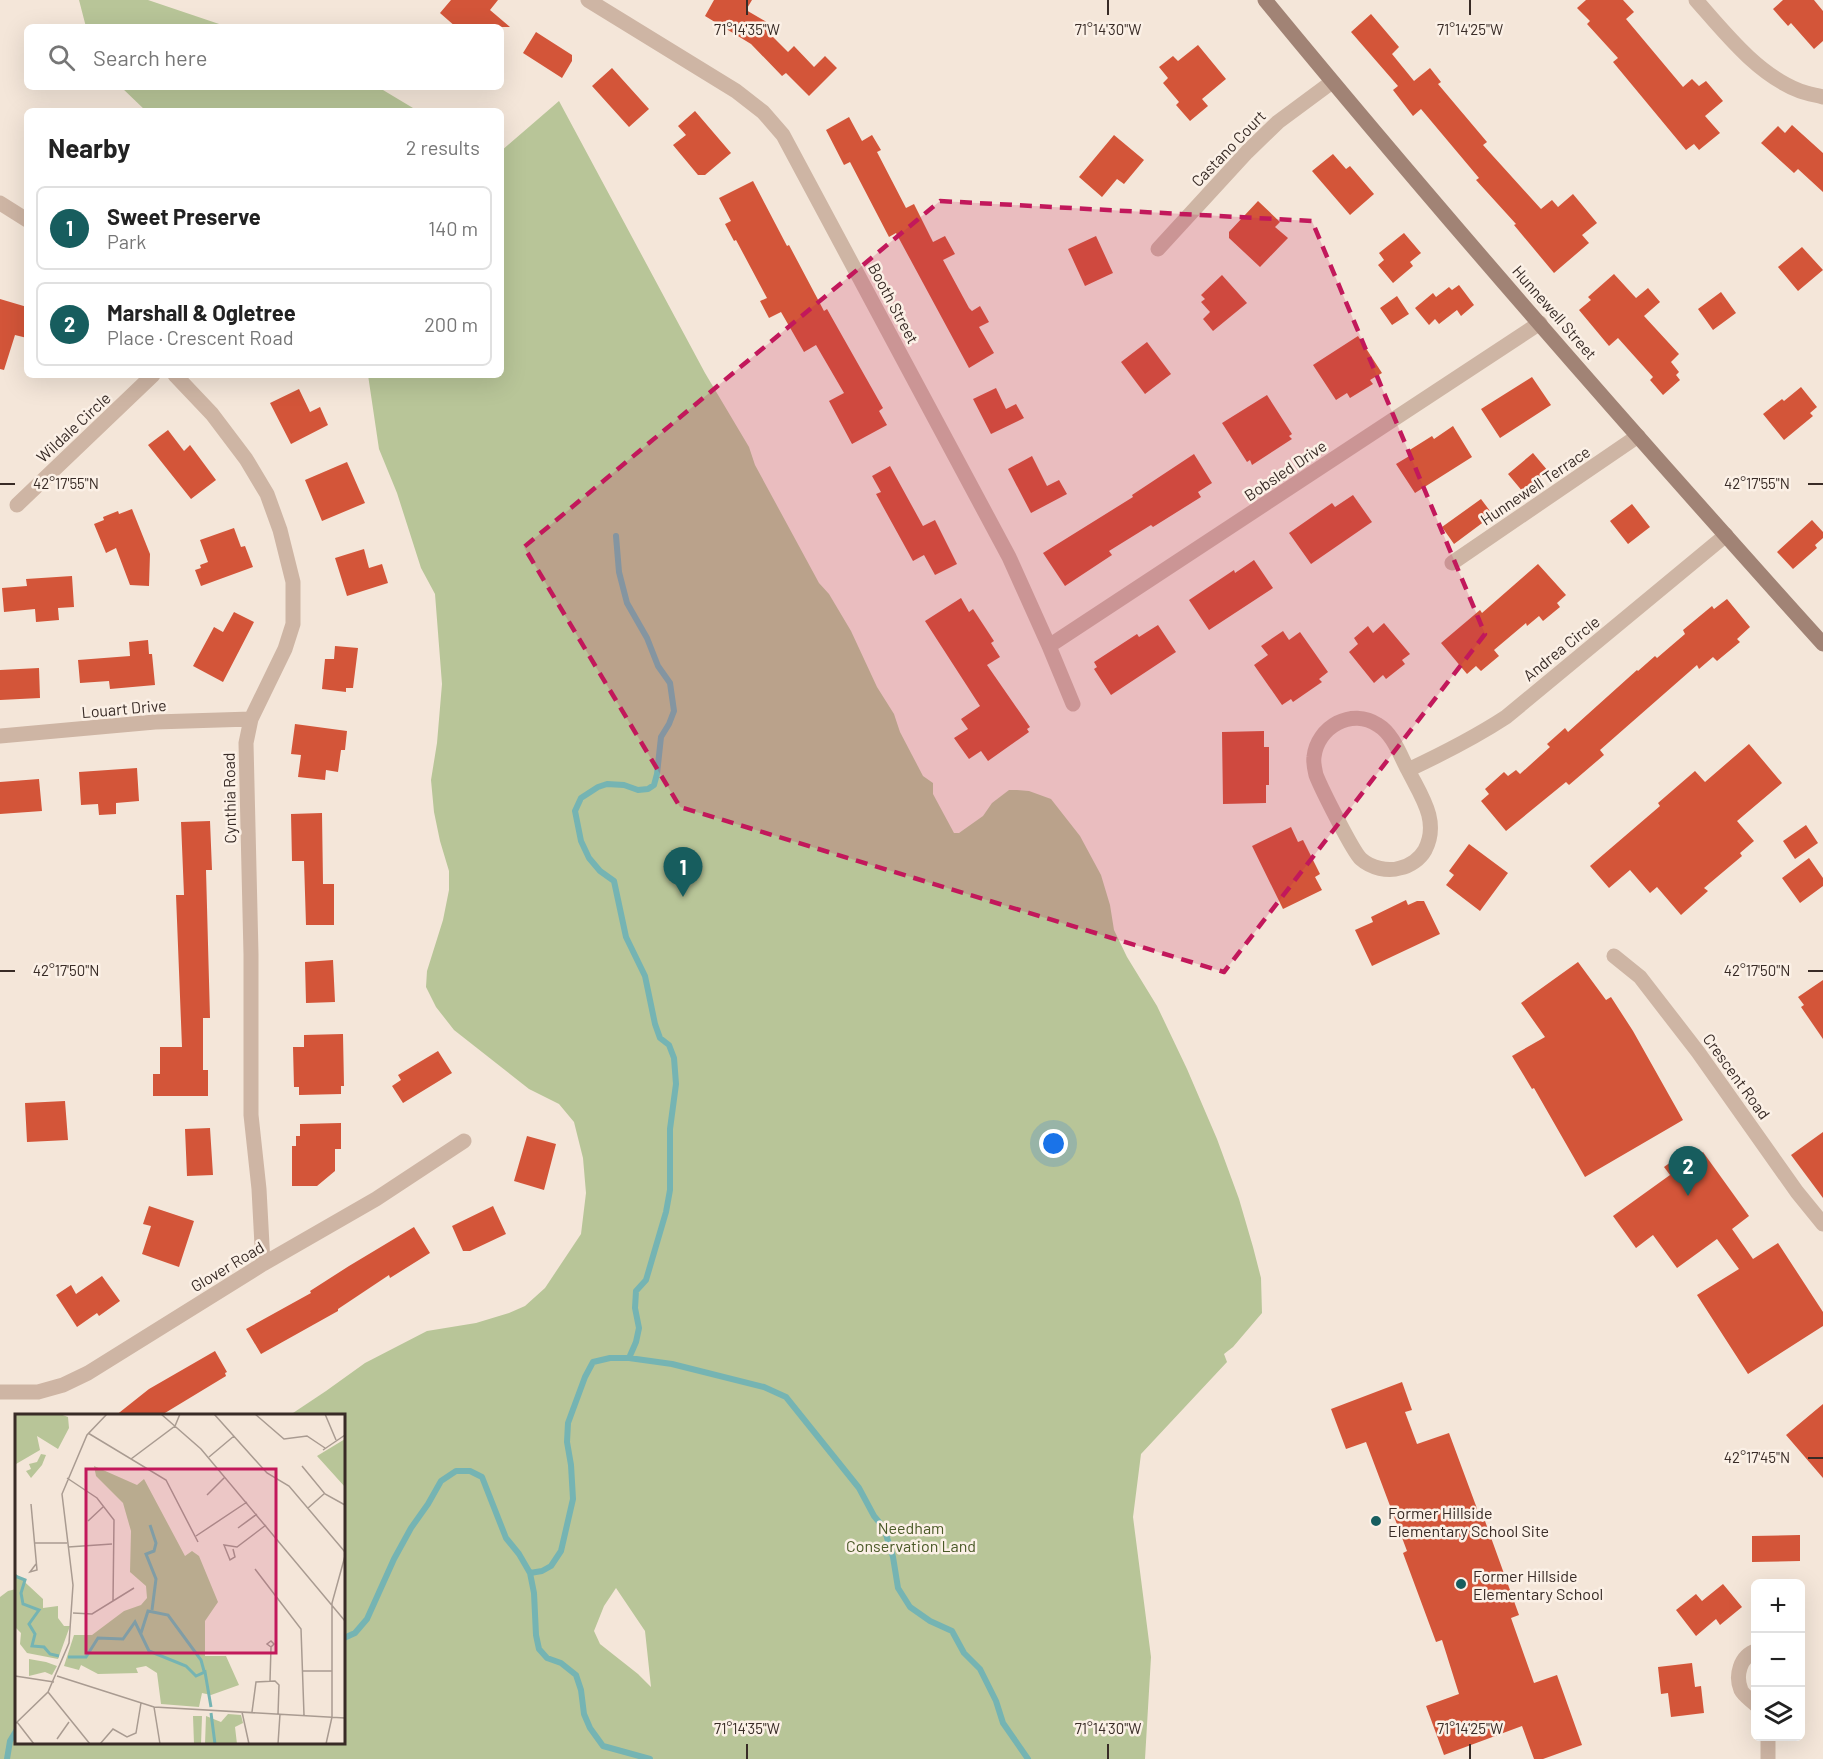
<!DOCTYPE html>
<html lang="en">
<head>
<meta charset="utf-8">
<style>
	body { margin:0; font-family:Barlow,sans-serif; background:#f2f2f2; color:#222 }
	.controls { position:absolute; right:18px; bottom:18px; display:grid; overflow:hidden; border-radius:9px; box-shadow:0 6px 24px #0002 }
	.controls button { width:54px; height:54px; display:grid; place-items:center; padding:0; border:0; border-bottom:2px solid #e0e0e0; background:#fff; color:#222; font:30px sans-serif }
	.you { position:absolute; left:1054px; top:1144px; width:21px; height:21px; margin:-15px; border:4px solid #fff; border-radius:50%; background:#1a73e8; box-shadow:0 0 0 9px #1a73e833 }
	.badge { display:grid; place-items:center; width:39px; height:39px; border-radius:50%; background:#175d5e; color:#fff; font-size:20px; font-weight:700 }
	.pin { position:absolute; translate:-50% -50px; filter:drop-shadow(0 2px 3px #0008) }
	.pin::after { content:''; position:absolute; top:32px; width:21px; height:18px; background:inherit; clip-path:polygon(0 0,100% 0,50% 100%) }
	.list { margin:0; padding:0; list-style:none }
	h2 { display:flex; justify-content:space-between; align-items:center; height:78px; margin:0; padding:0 24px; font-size:26px }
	h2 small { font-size:20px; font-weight:400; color:#767676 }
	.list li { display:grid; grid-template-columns:39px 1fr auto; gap:18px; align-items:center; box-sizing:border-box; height:84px; margin:0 12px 12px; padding:0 12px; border:2px solid #e0e0e0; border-radius:9px }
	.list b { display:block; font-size:22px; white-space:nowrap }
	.list p { margin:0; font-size:20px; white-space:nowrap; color:#767676 }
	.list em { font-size:20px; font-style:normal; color:#767676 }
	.icon { flex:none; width:33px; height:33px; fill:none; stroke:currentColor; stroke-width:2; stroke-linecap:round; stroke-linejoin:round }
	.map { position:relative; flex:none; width:1823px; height:1759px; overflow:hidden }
	.search { position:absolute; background:#fff; box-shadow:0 6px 24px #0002; left:24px; top:24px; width:480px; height:66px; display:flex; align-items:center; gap:15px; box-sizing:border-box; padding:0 21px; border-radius:9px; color:#767676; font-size:22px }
	.panel { position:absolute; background:#fff; box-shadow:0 6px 24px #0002; left:24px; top:108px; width:480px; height:270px; border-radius:9px }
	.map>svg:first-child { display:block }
	.green { fill:#b8c598; fill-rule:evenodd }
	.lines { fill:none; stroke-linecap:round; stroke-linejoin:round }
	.stream { stroke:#75b4b3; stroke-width:6 }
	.building { fill:#d35539 }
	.street { stroke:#ceb5a4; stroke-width:15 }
	.secondary { stroke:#a18375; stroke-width:15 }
	.marked { fill:#c2185b; fill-opacity:0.2; stroke:#c2185b; stroke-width:4.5; stroke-dasharray:12 8; stroke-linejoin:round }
	.ticks { fill:none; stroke:#382b26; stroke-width:2 }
	.poi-dot { fill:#175d5e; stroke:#fbf0e6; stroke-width:2 }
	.labels { text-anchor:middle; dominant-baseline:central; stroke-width:5; stroke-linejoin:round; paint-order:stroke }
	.street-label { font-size:16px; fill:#382b26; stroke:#fbf0e6 }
	.poi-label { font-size:16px; fill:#382b26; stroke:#fbf0e6; text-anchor:start }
	.park-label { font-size:16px; fill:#4a5927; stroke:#fbf0e6 }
	.inset-river { fill:none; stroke:#75b4b3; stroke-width:3 }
	.inset-road { fill:none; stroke:#a99b91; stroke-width:1.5 }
	.view { fill:#c2185b; fill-opacity:0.15; stroke:#c2185b; stroke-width:3 }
	.inset-edge { fill:none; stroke:#382b26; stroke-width:3 }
	.ticks-label { font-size:15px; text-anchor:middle; fill:#382b26; stroke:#fbf0e6; stroke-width:5; stroke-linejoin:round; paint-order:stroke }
</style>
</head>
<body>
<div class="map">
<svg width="1823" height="1759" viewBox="0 0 1823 1759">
	<rect width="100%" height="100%" fill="#f4e6d9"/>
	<path class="green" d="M79,0h69l80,27h-142z
		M121,87h257l40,24h-272z
		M559,101l146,272 44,74 6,18 64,118 10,11 22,37 26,56 17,27 6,18 23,44 10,7v11l21,39h5l24,-17 9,-13 17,-13h8l12,1 22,8 29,37 21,39 9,30 4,25 13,27 30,49 30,63 30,70 22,60 14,48 8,31 1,35 -29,34 -9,7 3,8 -86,92 -8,63 18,140 -6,102h-1145v-162l8,-6 8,-2v153h328v-326l-54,-1 36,-24 39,-28 62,-32 49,-8 33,-10 16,-7 20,-18 36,-54 5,-41 -3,-35 -9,-36 -15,-18 -30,-15 -75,-59 -18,-23 -10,-20 1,-16 16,-51 6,-30v-19l-9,-30 -6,-29 -3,-32 6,-37 5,-59 -7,-90 -14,-26 -24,-75 -18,-44 -11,-74h133v-224zM616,1588l29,43 6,56 -13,-13 -38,-30 -6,-13 10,-25z"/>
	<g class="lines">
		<path class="stream" d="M616,536l3,36 8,31 20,35 11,28 12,17 4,28 -5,13 -8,13 -4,37 -3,11 -6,4 -10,1 -14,-5 -17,-1 -9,3 -17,11 -6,13 6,30 8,17 11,13 14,10 12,56 19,39 10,48 5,14 9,7 5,13 2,26 -6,45v61l-4,22 -20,68 -10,11 -1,17 4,20 -3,14 -7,16
			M530,1573l12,-2 9,-5 10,-15 12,-52 -2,-34 -4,-23 1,-19 17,-46 8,-15 17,-4h19l43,6 92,23 22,10 73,91 15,28 10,12 9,29 5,31 12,19 20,14 22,10 12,22 16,16 16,32 7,22 25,36
			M344,1638l11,-5 12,-14 27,-60 17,-31 17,-24 13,-23 15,-10h14l12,6 24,61 13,16 11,19 4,20 2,42 3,14 8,9 14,5 15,12 5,15 3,24 6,14 13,18 47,13
			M7,1759l3,-18 6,-10"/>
	</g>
	<path class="building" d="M451,0h47l-8,10 20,17h-54l-16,-14z
		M714,0h38l-6,10 24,14 -4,6 22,22 6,-6 20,21 11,-11 12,12 -28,28 -23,-23 -4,3 -31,-32 -46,-28z
		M1586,0h37l11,12 -8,7 57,68 9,-8 7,7 7,-5 17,20 -18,15 15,17 -21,17 -5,-6 -8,6 -73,-88 5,-4 -31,-34 3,-3 -13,-13z
		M1783,0h31l9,11v30l-9,8 -23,-26 -3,3 -15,-17z
		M1371,14l28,33 -7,7 22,27 16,-13 11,14 -3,2 49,58 -4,3 58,64 11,-9 6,7 15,-13 24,29 -15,12 7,8 -35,30 -40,-48 2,-1 -40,-44 3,-2 -58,-69 -8,7 -20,-26 5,-4 -47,-54z
		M536,32l36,23v6l-10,17 -39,-25z
		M1198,45l28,34 -24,20 6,7 -18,15 -14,-16 3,-3 -16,-19 5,-5 -9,-11 14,-11 5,5z
		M612,68l37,41 -20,18 -37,-41z
		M695,111l36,42 -26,22h-7l-25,-30 13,-10 -8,-9z
		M849,117l13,24 10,-6 9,15 -4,2 29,56 8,-4 19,38 12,-6 10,18 -12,6 26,48 3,3 8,-5 9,16 -10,5 15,26 -25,15 -73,-135 -7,4 -39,-75 -6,3 -18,-35z
		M1792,125l31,28v39l-25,-23 -4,4 -33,-30 17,-17 7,7z
		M1114,135l30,25 -20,24 -7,-5 -15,18 -23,-20z
		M1333,154l13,15 4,-3 24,28 -24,21 -38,-44z
		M753,181l34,65 2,-1 35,66 3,-2 56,99 -4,3 8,14 -35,19 -23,-43 15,-8 -28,-48 -12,7 -23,-40 -12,6 -9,-17 7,-3 -31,-58 -2,1 -9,-17 6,-3 -12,-23z
		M1258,201l22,21 -5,5 13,11 -28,29 -31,-29v-6z
		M1404,233l17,20 -11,9 3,4 -20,17 -15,-18 6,-5 -5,-7z
		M1096,236l17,37 -28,13 -17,-37z
		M1802,247l21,23 -25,21 -20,-24z
		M1614,274l22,24 12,-10 12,14 -16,14 35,38 -8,8 8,10 -3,3 4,5 -17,15 -13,-15 3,-3 -35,-39 -9,8 -30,-36 12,-10 -3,-3z
		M1222,275l25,28 -34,28 -10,-12 7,-7 -9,-10 4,-3 -4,-4z
		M1459,285l15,20 -13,11 -4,-6 -18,14 -4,-5 -6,6 -14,-17 18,-15 3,4 13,-10 3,3z
		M1721,292l15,21 -23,17 -15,-21z
		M1397,296l12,18 -17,11 -12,-17z
		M0,299l27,8v31l-12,-3 -11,35 -4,-1z
		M1358,336l24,37 -12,7 3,4 -23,14 -3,-5 -11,7 -23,-35z
		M1147,342l24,32 -26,20 -24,-32z
		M1532,377l19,28 -51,33 -19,-29z
		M1801,387l16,20 -7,6 3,3 -29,24 -21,-26 19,-15 2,2z
		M996,388l10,21 10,-5 8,14 -33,16 -18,-35z
		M299,389l11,23 10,-5 8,18 -37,19 -21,-41z
		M1267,395l25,39 -3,2 3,3 -40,26 -2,-5 -3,2 -25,-39z
		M1453,426l19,31 -57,36 -19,-29 15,-9 -3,-4 24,-15 2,3z
		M168,430l16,21 6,-6 26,35 -25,19 -43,-54z
		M1533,453l15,18 -25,21 -15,-18z
		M1194,454l18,29 -14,9 3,5 -48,30 -2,-2 -42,26 3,4 -47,31 -22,-33 90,-56 -1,-2z
		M1032,456l15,30 12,-6 8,14 -36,19 -23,-44z
		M347,462l18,41 -43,18 -17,-41z
		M890,466l33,60 12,-6 22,44 -22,11 -11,-20 -11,6 -37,-67 5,-2 -9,-16z
		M1353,495l19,27 -61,42 -22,-31 43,-30 3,4z
		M1481,499l12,16 -39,29 -12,-17z
		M1632,504l18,23 -22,17 -18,-23z
		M132,509l18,45 -1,32 -19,-1 -14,-37 -10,5 -12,-29 10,-4 -1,-3 15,-6 1,3z
		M1812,520l11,12v6l-8,7 2,3 -24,21 -16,-17z
		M234,528l7,19 4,-1 8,21 -52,19 -6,-16 6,-2 -1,-3 8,-3 -8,-22z
		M364,549l5,19 13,-4 6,19 -41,13 -12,-38z
		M1254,560l19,28 -64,42 -20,-30 45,-30 1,3z
		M1538,564l28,31 -9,8 3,4 -17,14 -4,-5 -12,10 -1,-3 -32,27 5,6 -18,15 -5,-5 -9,8 -26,-31 39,-33 2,3z
		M72,576l2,31 -16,1 1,12 -23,2 -1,-13 -31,3 -2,-24 25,-2 -1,-7z
		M961,598l8,14 4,-3 21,32 -3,2 9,14 -13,8 43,62 -3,2 2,3 -41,29 -7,-10 -12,8 -15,-21 14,-9 -7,-10 19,-13 -55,-85z
		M1727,599l23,28 -13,12 3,3 -23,19 -4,-4 -14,12 -2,-4 -97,85 4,5 -35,30 -3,-3 -60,49 -25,-30 8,-7 -4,-5 19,-17 4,4 8,-6 4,4 30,-27 -3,-3 18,-16 3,4 69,-62 1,1 17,-15 2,2 28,-24 -2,-4 29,-24 2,3z
		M234,612l20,10 -31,60 -30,-16 21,-39 9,5z
		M1384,623l26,31 -8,6 3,4 -19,15 -3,-4 -9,8 -25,-31 9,-8 -4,-6 14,-12 5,7z
		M1158,625l18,27 -65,43 -17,-26 3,-2 -3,-5 43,-28 2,3z
		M1283,631l6,9 11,-8 28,40 -9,7 3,3 -29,20 -2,-3 -9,6 -28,-40 14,-10 -7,-9z
		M148,640l1,14h3l3,31 -45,4 -1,-8 -29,2 -2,-23 52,-4 -1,-14z
		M335,646l23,2 -5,40h-7v4l-24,-3 3,-30h9z
		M39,668l1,30 -40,2v-30z
		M295,724l52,7 -2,19h-4l-3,22 -12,-2 -1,10 -27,-3 3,-22 -10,-1z
		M1264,731v16h5v38h-3v18l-43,1 -1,-72z
		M1749,744l33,39 -45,38 17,20 -14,12 2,3 -38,32 4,3 -27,24 -24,-28 -7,6 -20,-23 -21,18 -19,-22 70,-60 -2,-3 37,-32 10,11z
		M137,768l2,33 -23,2v11l-17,1 -1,-11 -17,1 -2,-33z
		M39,779l3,32 -42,3v-32z
		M322,813l1,71h11v41h-28l-2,-64h-12l-1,-47z
		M210,821l2,49h-6l4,148h-7v52h5v26h-55v-22h7v-27h22l-6,-152h8l-3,-73z
		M1806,825l12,18 -23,16 -12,-18z
		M1291,827l7,15 5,-2 17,34 -5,3 7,13 -39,19 -31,-63z
		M1469,844l39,29 -28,38 -34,-26 8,-10 -5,-4z
		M1809,858l14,20v8l-23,17 -18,-25z
		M1406,900l2,5 9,-4h7l16,33 -68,32 -17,-36 18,-8 -2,-5z
		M333,960l2,42 -29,1 -1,-41z
		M1578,962l28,38 5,-3 22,34 50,89 -98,57 -51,-89 -2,1 -20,-33 33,-19 -24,-34z
		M1823,980v59l-22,-32 3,-2 -6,-8z
		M343,1034l1,52h-3v8l-42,1v-8h-5l-1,-40h11v-12z
		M438,1051l14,22 -49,30 -11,-17 9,-6 -3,-5z
		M65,1101l3,39 -41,2 -2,-39z
		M341,1123v26h-6v22l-18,15h-25v-40h4v-10h4v-12z
		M210,1128l3,47 -26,1 -2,-47z
		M1823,1132v66l-32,-43z
		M527,1136l29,8 -12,46 -30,-9z
		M1703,1152l46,64 -17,13 21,30 25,-16 45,69v14l-75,48 -51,-79 42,-26 -22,-30 -40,29 -24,-33 -17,13 -23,-32 57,-41 -6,-8 15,-11 7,9z
		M149,1206l45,15 -15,46 -37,-13 9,-28 -8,-2z
		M493,1206l13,28 -36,17h-7l-11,-25z
		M414,1227l16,26 -40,25 -1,-3 -51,34v2l-77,43 -15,-25 65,-36 -1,-2 39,-25z
		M102,1276l18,25 -21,15 -2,-3 -20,14 -21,-32 15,-10 5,9z
		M215,1351l12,21 -2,1 1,3 -66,40h-45l34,-27z
		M1402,1382l10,28 -7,2 12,32 32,-11 33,89 3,-1 34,94 -8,3 23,65 23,-8 25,70 -39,14h-9l-12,-33 -78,29 -18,-49 33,-12 -17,-54 -6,2 -33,-89 4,-2 -41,-109 -20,7 -15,-40z
		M1823,1404v74l-37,-43z
		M1800,1535v26l-48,1v-26z
		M1723,1584l19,23 -22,18 -4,-6 -20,17 -20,-26 20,-16 6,7z
		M1692,1663l3,24 6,-1 3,27 -33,4 -3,-24 -7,1 -3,-27z"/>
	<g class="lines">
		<path class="street" d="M588,0l148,91 27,21 20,23 226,422 40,89 24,58
			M1696,0c29,33 62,75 104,91 8,3 16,4 23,6
			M0,203l27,17
			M1158,249l89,-97 31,-30 54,-40
			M175,375l37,39 34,45 21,35 13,36 13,52v42l-8,25 -34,70 -5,24 5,211v161l8,74 4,75
			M17,505l136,-130
			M1452,563l186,-127
			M1049,646l491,-323
			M0,736l155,-14 96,-3
			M1408,770c13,26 32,51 17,80 -5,9 -15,16 -25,18 -12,4 -29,0 -39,-9 -8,-7 -40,-71 -45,-84 -1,-5 -3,-12 -2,-18 3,-30 38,-50 64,-32 15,9 22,30 30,45 34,-16 66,-32 98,-53l220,-182
			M1614,956l26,21 58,75 99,140 26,32
			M0,1392h38l25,-7 25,-12 175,-109 113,-65 88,-58
			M1756,1651c-16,5 -21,25 -15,39 3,6 10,10 15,15
			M1768,1759v-23"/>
		<path class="secondary" d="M1265,0c180,219 368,433 558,644"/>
	</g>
	<path class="marked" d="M940,201l372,20 173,413 -261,338 -544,-165 -156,-260z"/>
	<path class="ticks" d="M747,0v15M1108,0v15M1470,0v15M0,484h15M1808,484h15M0,971h15M1808,971h15M1808,1458h15M747,1744v15M1108,1744v15M1470,1744v15"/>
	<g class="poi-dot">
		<circle cx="1376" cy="1521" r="6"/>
		<circle cx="1461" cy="1584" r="6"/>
	</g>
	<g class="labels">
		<g class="street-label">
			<text transform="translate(1228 148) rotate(-46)">Castano Court</text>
			<text transform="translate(894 303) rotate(62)">Booth Street</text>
			<text transform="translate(1555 312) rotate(49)">Hunnewell Street</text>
			<text transform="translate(73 427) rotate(-43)">Wildale Circle</text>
			<text transform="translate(1285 470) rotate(-34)">Bobsled Drive</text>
			<text transform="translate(1535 485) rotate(-34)">Hunnewell Terrace</text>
			<text transform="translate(1561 648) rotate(-39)">Andrea Circle</text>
			<text transform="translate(124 708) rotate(-5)">Louart Drive</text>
			<text transform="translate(229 798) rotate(-91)">Cynthia Road</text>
			<text transform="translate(1737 1076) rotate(54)">Crescent Road</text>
			<text transform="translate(227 1266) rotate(-31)">Glover Road</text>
		</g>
		<g class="poi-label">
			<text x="1388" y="1512">Former Hillside<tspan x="1388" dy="18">Elementary School Site</tspan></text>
			<text x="1473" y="1575">Former Hillside<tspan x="1473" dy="18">Elementary School</tspan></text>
		</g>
		<g class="park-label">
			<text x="911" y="1527">Needham<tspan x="911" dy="18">Conservation Land</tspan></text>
		</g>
	</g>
	<g transform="translate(15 1414)">
		<rect width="330" height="330" fill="#f4e6d9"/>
		<path d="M0,0h45l8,3 1,11 -11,21 -21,-13 3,14 -24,14 -1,16zM330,25v48l-28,-31zM26,40l5,1 -4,10 -11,13 -5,-7 5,-2 -2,-5 8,-2zM79,52l43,19 7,-6 41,77 7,-5 7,5 19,46 -13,19v35h21l13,29 -28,10 -9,-2 -3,14 -38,-3 -4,-31 -11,-7 -10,2 2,5 -40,1 -17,-9 -2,5 -15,-4 10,-31h18l32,-24 17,-6 6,-7 -1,-12 -16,-14 1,-41 -8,-28 -27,-27zM0,159l28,26v9l15,-2v12l6,8h6l-12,33 -31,-6 -7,-9 1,-11 -6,-6zM14,245l17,3 11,4 -5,9 -7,-3 -16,4zM213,300l13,1 2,8 -8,4 2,17h-32l1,-28 15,6zM178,302h9l-1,28h-7z" fill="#b8c598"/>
		<path class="inset-river" d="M135,111l6,18 -2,8 -8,3 10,25 -4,31M0,162l10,4 -4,13 2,11 16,6 -10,14 6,10 -3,12 12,1 6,7 9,2M126,219l7,-22 20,4 33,45 3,11M53,243h18l12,-19 25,1 12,-17 14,29 37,15 10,10 9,-4 6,35M196,299l4,31"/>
		<path class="inset-road" d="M146,0l40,35 144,172M199,0l53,59 22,13 56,66M240,0l29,25 23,-3 18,12M310,0l11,26M73,19l78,47 32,62M308,36l22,-15M194,43l25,-21M116,45l44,-33 5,-12M287,52l23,28 20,11M52,64l30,20 17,22 -1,81M192,81l18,-18M16,90l6,66 -7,2 6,-8M293,94l17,-15M73,107l15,-14M223,114l19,-14M181,122l51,-34M19,129h33M53,133l44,-3M218,135l2,8 -5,3 -6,-15 13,2 29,-22M240,155l46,60 3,86M58,199l19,1 42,-26M287,257h30M0,262l39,6M42,262l97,31 191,11M255,267l1,-34 -4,-3 4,-3 3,3 -3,3M33,278l42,52M139,293l6,37M227,298l7,32M237,298l4,-30 19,-1 4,4 -1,29M2,308l17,22M0,310l33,-32 21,-49 4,-58 -11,-91 25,-59 20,-21M42,325l12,-17M85,330l13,-15 14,8 9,-4 5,-30M263,330l2,-30M311,330l6,-27v-114l13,-47"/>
		<path class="view" d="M71,55h190v184h-190z"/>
		<rect width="330" height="330" class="inset-edge"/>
	</g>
	<g class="ticks-label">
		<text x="747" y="35">71°14'35"W</text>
		<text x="1108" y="35">71°14'30"W</text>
		<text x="1470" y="35">71°14'25"W</text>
		<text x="66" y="489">42°17'55"N</text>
		<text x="1757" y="489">42°17'55"N</text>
		<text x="66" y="976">42°17'50"N</text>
		<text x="1757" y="976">42°17'50"N</text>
		<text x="1757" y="1463">42°17'45"N</text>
		<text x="747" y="1734">71°14'35"W</text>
		<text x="1108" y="1734">71°14'30"W</text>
		<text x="1470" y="1734">71°14'25"W</text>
	</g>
</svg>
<div class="controls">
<button>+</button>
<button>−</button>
<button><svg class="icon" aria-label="layers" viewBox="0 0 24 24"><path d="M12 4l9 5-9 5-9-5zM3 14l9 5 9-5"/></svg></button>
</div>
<div class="you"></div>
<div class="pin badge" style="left:683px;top:897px">1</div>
<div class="pin badge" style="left:1688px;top:1196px">2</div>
<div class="search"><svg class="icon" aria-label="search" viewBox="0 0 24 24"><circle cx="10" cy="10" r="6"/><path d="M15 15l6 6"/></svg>Search here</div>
<section class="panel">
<h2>Nearby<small>2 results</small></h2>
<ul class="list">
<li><span class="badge">1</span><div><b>Sweet Preserve</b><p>Park</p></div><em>140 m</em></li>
<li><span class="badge">2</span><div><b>Marshall &amp; Ogletree</b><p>Place · Crescent Road</p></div><em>200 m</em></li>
</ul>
</section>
</div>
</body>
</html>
